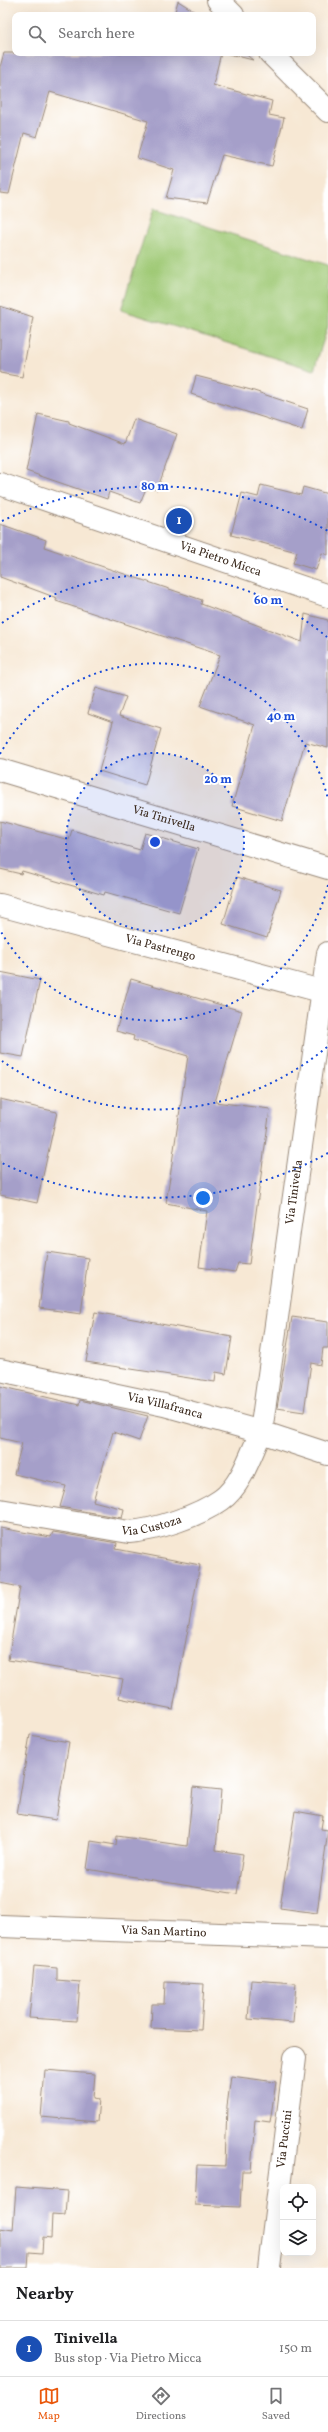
<!DOCTYPE html>
<html lang="en">
<head>
<meta charset="utf-8">
<style>
	body { margin:0; font-family:Vollkorn,serif; background:#f2f2f2; color:#202124 }
	.controls { position:absolute; right:12px; bottom:12px; display:grid; overflow:hidden; border-radius:8px; box-shadow:0 4px 16px #0002 }
	.controls button { width:36px; height:36px; display:grid; place-items:center; padding:0; border:0; border-bottom:1px solid #e0e0e0; background:#fff; color:#202124; font:20px sans-serif }
	.you { position:absolute; left:203px; top:1198px; width:14px; height:14px; margin:-10px; border:3px solid #fff; border-radius:50%; background:#1a73e8; box-shadow:0 0 0 6px #1a73e833 }
	.badge { display:grid; place-items:center; width:26px; height:26px; border-radius:50%; background:#ea580c; color:#fff; font-size:13px; font-weight:700 }
	.pin { position:absolute; translate:-50% -50%; border:2px solid #fff; box-shadow:0 1px 4px #0006 }
	.list { margin:0; padding:0; list-style:none }
	h2 { display:flex; justify-content:space-between; align-items:center; height:52px; margin:0; padding:0 16px; font-size:17px }
	h2 small { font-size:13px; font-weight:400; color:#757577 }
	.list li { display:grid; grid-template-columns:26px 1fr auto; gap:12px; align-items:center; box-sizing:border-box; height:56px; padding:0 16px; border-top:1px solid #e0e0e0 }
	.list b { display:block; font-size:15px; white-space:nowrap }
	.list p { margin:0; font-size:13px; white-space:nowrap; color:#757577 }
	.list em { font-size:13px; font-style:normal; color:#757577 }
	.icon { flex:none; width:22px; height:22px; fill:none; stroke:currentColor; stroke-width:2; stroke-linecap:round; stroke-linejoin:round }
	.map { position:relative; flex:none; width:328px; height:2268px; overflow:hidden }
	.search { position:absolute; background:#fff; box-shadow:0 4px 16px #0002; left:12px; right:12px; top:12px; height:44px; display:flex; align-items:center; gap:10px; box-sizing:border-box; padding:0 14px; border-radius:8px; color:#757577; font-size:15px }
	.sheet { height:108px; background:#fff }
	nav { display:flex; justify-content:space-around; align-items:center; box-sizing:border-box; height:56px; border-top:1px solid #e0e0e0; background:#fff; font-size:11px; color:#757577 }
	nav a { display:grid; justify-items:center; gap:2px }
	nav .on { color:#ea580c }
	.map>svg:first-child { display:block }
	.green { fill:#9fc975; stroke:#6d7a4a }
	.building { fill:#a59fc9 }
	.lines { fill:none; stroke-linecap:round; stroke-linejoin:round }
	.street-casing { stroke:#998979; stroke-width:24 }
	.street { stroke:#fff; stroke-width:22 }
	.ring { fill:none; stroke:#1d4ed8; stroke-width:2; stroke-dasharray:2 4 }
	.labels { text-anchor:middle; dominant-baseline:central; stroke-width:4; stroke-linejoin:round; paint-order:stroke }
	.street-label { font-size:12px; fill:#3b2a1e; stroke:#fff }
	.centre { fill:#1d4ed8; stroke:#fff; stroke-width:2 }
	.ring-label { font-size:12px; text-anchor:middle; font-weight:bold; fill:#1d4ed8; stroke:#fff; stroke-width:4; stroke-linejoin:round; paint-order:stroke }
</style>
</head>
<body>
<div class="map">
<svg width="328" height="2268" viewBox="0 0 328 2268">
	<rect width="100%" height="100%" fill="#fff"/>
	<filter id="ink" filterUnits="userSpaceOnUse"><feTurbulence type="fractalNoise" baseFrequency=".025" numOctaves="2"/><feDisplacementMap in="SourceGraphic" scale="8" xChannelSelector="R" yChannelSelector="G"/><feConvolveMatrix kernelMatrix="1 2 1 2 8 2 1 2 1" color-interpolation-filters="sRGB"/></filter>
	<filter id="wash" filterUnits="userSpaceOnUse"><feTurbulence type="fractalNoise" baseFrequency=".012" numOctaves="4" result="noise"/><feDisplacementMap in="SourceGraphic" scale="16" xChannelSelector="R" yChannelSelector="G"/><feGaussianBlur stdDeviation="0.9" result="paint"/><feColorMatrix in="noise" values="0 0 0 0 0 0 0 0 0 0 0 0 0 0 0 0 0 1.4 0 .05"/><feComposite in="paint" operator="in"/></filter>
	<g filter="url(#wash)">
		<rect width="100%" height="100%" fill="#f7e8d4"/>
		<path class="green" d="M153,209l175,56v61l-14,44 -193,-60z"/>
		<g id="blocks">
			<path class="building" d="M178,1l13,8 7,6h-24z
				M4,53h217l-8,32 59,16 -3,14 15,3 -12,48 -50,-11 -15,48 -41,-5 8,-28 -37,-12 11,-37 -98,-29 -13,45 -13,-4 -15,61 -9,-1v-126z
				M225,53h19l9,7z
				M0,306l33,11 -11,60 -22,-4z
				M196,376l55,14 57,19 -6,21 -111,-36z
				M38,414l31,7v2l56,21 9,-25 43,15 -20,56 -10,-4 -7,17 -31,-11 -2,7 -81,-28z
				M261,485l40,10 2,-8 25,7v61l-6,-2 -6,17 -23,-7 4,-11 -66,-17 11,-42 16,4z
				M0,524l46,16 -2,7 158,53 -1,4 101,38 3,-28 23,6v128l-23,-6 -23,79 -50,-15 23,-81 -55,-19 20,-51 -164,-54 1,-3 -57,-21z
				M96,688l30,9 -7,19 42,13 -16,56 -46,-14 14,-49 -25,-9z
				M0,821l69,19 3,-10 68,20 5,-17 53,16 -19,64 -74,-21 -1,3 -82,-24 -1,3 -21,-5z
				M237,877l44,13 -14,48 -44,-14z
				M0,972l40,8 -17,77 -23,-4z
				M131,979l111,32 -27,91 55,7 -21,155 -11,-1 -3,9 -36,-5 8,-56 -41,-8 22,-147 -55,-16 1,-4 -18,-5z
				M0,1099l57,13 -20,91 -37,-8z
				M47,1252l41,6 -7,56 -42,-6z
				M95,1312l137,25 -6,37 -10,-2 -1,10 -129,-20z
				M292,1317l36,5v26h-5l-2,17 -10,-2 -7,49 -27,-4z
				M0,1386l79,19 1,-5 68,16 -9,25 -26,-9 -20,69 31,8 -2,9 -62,-11 6,-21 -52,-12 8,-31 -22,-5z
				M0,1528l51,9 2,-5 64,11 -1,6 84,16 -27,144 -54,-11 4,-19 -115,-19 12,-73 -20,-4z
				M30,1735l39,7 -13,78 -39,-6z
				M193,1787l28,3 -5,60 27,4 -6,40 -150,-25 4,-28 25,4 1,-9 70,10z
				M295,1811l28,5 -2,13 7,1 -11,83 -37,-5z
				M34,1966l23,2v12l23,2 -3,39 -48,-3z
				M251,1980l45,3 -3,40 -45,-4z
				M165,1982l39,2 -3,46 -50,-2 1,-24h12z
				M45,2070l50,4 -2,24 6,1 -2,23 -56,-5z
				M231,2076l45,6 -6,40 -15,-2 -4,51h-9l-2,36 -45,-2 2,-40 28,1 2,-60z
				M16,2187l51,4 -2,24 -13,-1 -1,24 -8,-1 -1,16 -13,-1 -1,16h-28v-40l13,2z"/>
		</g>
	</g>
	<g filter="url(#ink)">
		<use href="#blocks" fill-opacity="0" stroke="#998979" stroke-width="1"/>
		<g class="lines">
			<defs>
				<g id="street">
					<path d="M218,0l15,15"/>
					<path d="M270,53l58,58"/>
					<path id="s1" d="M0,484l328,112"/>
					<path id="s2" d="M0,770l328,98"/>
					<path id="s3" d="M0,905l321,86"/>
					<path id="s4" d="M0,1370l164,35 97,27 67,22"/>
					<path id="s5" d="M0,1510l129,22c27,-2 69,-16 92,-32 20,-14 30,-46 40,-68l67,-479"/>
					<path id="s6" d="M0,1926l328,12"/>
					<path id="s7" d="M269,2268l26,-210"/>
				</g>
			</defs>
			<use href="#street" class="street-casing"/>
			<use href="#street" class="street"/>
		</g>
	</g>
	<circle cx="155" cy="842" r="89" fill="#1d4ed8" fill-opacity=".12"/>
	<g class="ring">
		<circle cx="155" cy="842" r="89"/>
		<path d="M328 885A178 178 0 0 1 0 930M0 754A178 178 0 0 1 328 799"/>
		<path d="M327 1047A267 267 0 0 1 2 1061M2 623A267 267 0 0 1 327 637"/>
		<path d="M328 1153A356 356 0 0 1 2 1163M2 521A356 356 0 0 1 328 531"/>
	</g>
	<g class="labels">
		<g class="street-label">
			<text stroke="none"><textPath href="#s1" startOffset="233">Via Pietro Micca</textPath></text>
			<text stroke="none"><textPath href="#s2" startOffset="171">Via Tinivella</textPath></text>
			<text stroke="none"><textPath href="#s3" startOffset="166">Via Pastrengo</textPath></text>
			<text stroke="none"><textPath href="#s5" startOffset="551">Via Tinivella</textPath></text>
			<text stroke="none"><textPath href="#s4" startOffset="169">Via Villafranca</textPath></text>
			<text stroke="none"><textPath href="#s5" startOffset="154">Via Custoza</textPath></text>
			<text stroke="none"><textPath href="#s6" startOffset="164">Via San Martino</textPath></text>
			<text stroke="none"><textPath href="#s7" startOffset="130">Via Puccini</textPath></text>
		</g>
	</g>
	<circle cx="155" cy="842" r="6" class="centre"/>
	<g class="ring-label">
		<text x="155" y="490">80 m</text>
		<text x="268" y="604">60 m</text>
		<text x="281" y="720">40 m</text>
		<text x="218" y="783">20 m</text>
	</g>
</svg>
<div class="controls">
<button><svg class="icon" aria-label="locate" viewBox="0 0 24 24"><circle cx="12" cy="12" r="6"/><path d="M12 2v4M12 18v4M2 12h4M18 12h4"/></svg></button>
<button><svg class="icon" aria-label="layers" viewBox="0 0 24 24"><path d="M12 4l9 5-9 5-9-5zM3 14l9 5 9-5"/></svg></button>
</div>
<div class="you"></div>
<div class="pin badge" style="left:179px;top:521px;background:#1a4fb4">1</div>
<div class="search"><svg class="icon" aria-label="search" viewBox="0 0 24 24"><circle cx="10" cy="10" r="6"/><path d="M15 15l6 6"/></svg>Search here</div>
</div>
<section class="sheet">
<h2>Nearby<small></small></h2>
<ul class="list">
<li><span class="badge" style="background:#1a4fb4">1</span><div><b>Tinivella</b><p>Bus stop · Via Pietro Micca</p></div><em>150 m</em></li>
</ul>
</section>
<nav>
<a class="on"><svg class="icon" aria-label="map" viewBox="0 0 24 24"><path d="M3 6l6-2 6 2 6-2v14l-6 2-6-2-6 2zM9 4v14M15 6v14"/></svg>Map</a>
<a><svg class="icon" aria-label="directions" viewBox="0 0 24 24"><path d="M12 3l9 9-9 9-9-9zM9 14v-3h6M13 9l2 2-2 2"/></svg>Directions</a>
<a><svg class="icon" aria-label="saved" viewBox="0 0 24 24"><path d="M7 4h10v16l-5-4-5 4z"/></svg>Saved</a>
</nav>
</body>
</html>
